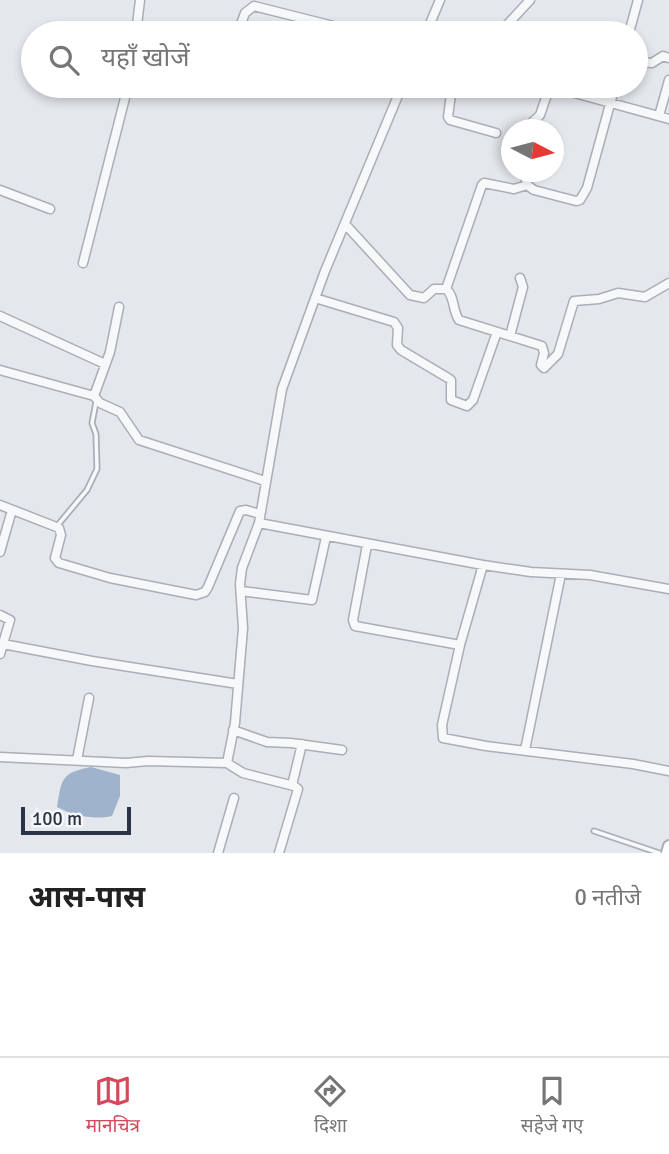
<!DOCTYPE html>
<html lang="hi">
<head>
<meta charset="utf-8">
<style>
	body { margin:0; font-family:Signika,"Noto Sans Devanagari",sans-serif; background:#f2f2f2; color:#222 }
	.compass { position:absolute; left:501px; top:119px; width:63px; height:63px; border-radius:50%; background:#fff; box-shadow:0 4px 10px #0003; rotate:96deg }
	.scale { position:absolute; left:21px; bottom:18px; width:110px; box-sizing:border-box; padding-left:7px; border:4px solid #2b3445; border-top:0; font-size:19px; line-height:24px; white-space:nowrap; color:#2b3445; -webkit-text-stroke:5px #f4f6f9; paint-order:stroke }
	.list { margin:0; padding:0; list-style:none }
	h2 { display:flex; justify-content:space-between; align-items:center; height:91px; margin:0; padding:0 28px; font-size:30px }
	h2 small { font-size:23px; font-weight:400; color:#767676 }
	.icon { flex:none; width:38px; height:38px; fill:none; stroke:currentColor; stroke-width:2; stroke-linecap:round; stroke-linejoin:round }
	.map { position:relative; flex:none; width:669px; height:853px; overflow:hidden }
	.search { position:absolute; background:#fff; box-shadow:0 4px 10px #0003; left:21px; right:21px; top:21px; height:77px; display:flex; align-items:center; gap:18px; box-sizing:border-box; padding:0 24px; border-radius:38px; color:#767676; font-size:26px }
	.sheet { height:203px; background:#fff }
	nav { display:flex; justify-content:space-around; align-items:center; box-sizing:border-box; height:98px; border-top:2px solid #e0e0e0; background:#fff; font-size:19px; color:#767676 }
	nav a { display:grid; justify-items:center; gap:4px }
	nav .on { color:#d1495b }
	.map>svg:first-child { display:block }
	.water { fill:#9fb4cc }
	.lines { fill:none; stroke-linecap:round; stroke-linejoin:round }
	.lane-casing { stroke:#a9aeb7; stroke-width:7 }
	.street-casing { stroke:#a9aeb7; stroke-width:11 }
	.secondary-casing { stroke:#a9aeb7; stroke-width:14 }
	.lane { stroke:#f7f8fa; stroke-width:3.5 }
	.street { stroke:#f7f8fa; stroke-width:8 }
	.secondary { stroke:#fff; stroke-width:10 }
</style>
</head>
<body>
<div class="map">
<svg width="669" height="853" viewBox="0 0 669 853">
	<rect width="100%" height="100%" fill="#e4e7ec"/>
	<path class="water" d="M91,767l29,8v21l-8,20c-18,4 -39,0 -55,-9 5,-29 4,-34 34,-40z"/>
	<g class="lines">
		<defs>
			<path id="lane" d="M57,526l30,-36 10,-21 -1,-35 -4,-11 4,-21
				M594,831l65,22"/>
			<path id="street" d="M241,24l4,-11 9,-7 107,27
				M136,33l4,-33
				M426,33l14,-33
				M503,33l3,-7 24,-26
				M629,33l9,-33
				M636,62l16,1 11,-7 6,2
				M452,86l-4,31 2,3 46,13
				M549,86l120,33
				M659,116l10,-36
				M524,130l16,-15 10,-29
				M524,172l3,13 7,5 42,11 4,-1 7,-12 28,-102
				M0,190l50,19
				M345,224l65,71 14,3 10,-9h12c9,7 6,21 13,31l83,26 2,7 -3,12 3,3 14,-14 16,-53 25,-2 19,-6 27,4 24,-14
				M83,263l45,-177
				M446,289l36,-104 2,-2 30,6 13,-4
				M315,298l79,24 4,6 -1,17 4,5 47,28 3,2v20l16,6 6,-6 24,-68
				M0,316l105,48
				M510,336l13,-49 -3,-9
				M0,370l94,26 6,7 20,9 19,28 126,41
				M94,396l16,-44 9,-45
				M0,505l59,23 2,7 -6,23 4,5 51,15 86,17 9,-3 3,-5 32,-76 6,-1 14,4
				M259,523l224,42 48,7 59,3 79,14
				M367,545l-14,75 2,6 105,19
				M0,552l12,-42
				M483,565l-23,80 -18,80 1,13 43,8 147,18 36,7
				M241,591l71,9 14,-63
				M0,615l10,5 -10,34
				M3,644l89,17 146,23
				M233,730l34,12 24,1 51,7
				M525,750l36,-176
				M0,757l126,6 22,-2 79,2
				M77,760l12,-62
				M292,785l10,-41
				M218,853l16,-55
				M279,853l19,-64 -4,-3 -51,-13 -16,-10 8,-40 8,-95 -3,-44 2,-16 17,-45 23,-134 43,-118 77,-185"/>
			<path id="secondary" d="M667,853l2,-7"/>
		</defs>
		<use href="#lane" class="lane-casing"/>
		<use href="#street" class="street-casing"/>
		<use href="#secondary" class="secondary-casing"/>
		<use href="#lane" class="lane"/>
		<use href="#street" class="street"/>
		<use href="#secondary" class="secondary"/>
	</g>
</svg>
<svg class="compass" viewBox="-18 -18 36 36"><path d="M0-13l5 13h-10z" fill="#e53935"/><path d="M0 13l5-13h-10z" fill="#767676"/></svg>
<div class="scale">100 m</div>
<div class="search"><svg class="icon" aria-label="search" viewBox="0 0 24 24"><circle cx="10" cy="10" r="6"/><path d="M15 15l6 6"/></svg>यहाँ खोजें</div>
</div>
<section class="sheet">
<h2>आस-पास<small>0 नतीजे</small></h2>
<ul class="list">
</ul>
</section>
<nav>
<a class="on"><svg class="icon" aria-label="map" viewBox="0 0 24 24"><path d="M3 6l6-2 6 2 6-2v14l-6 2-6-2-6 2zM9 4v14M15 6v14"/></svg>मानचित्र</a>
<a><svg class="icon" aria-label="directions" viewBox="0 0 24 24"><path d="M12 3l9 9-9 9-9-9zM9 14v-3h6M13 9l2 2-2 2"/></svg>दिशा</a>
<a><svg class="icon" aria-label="saved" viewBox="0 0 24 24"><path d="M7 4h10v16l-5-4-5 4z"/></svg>सहेजे गए</a>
</nav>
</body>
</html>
